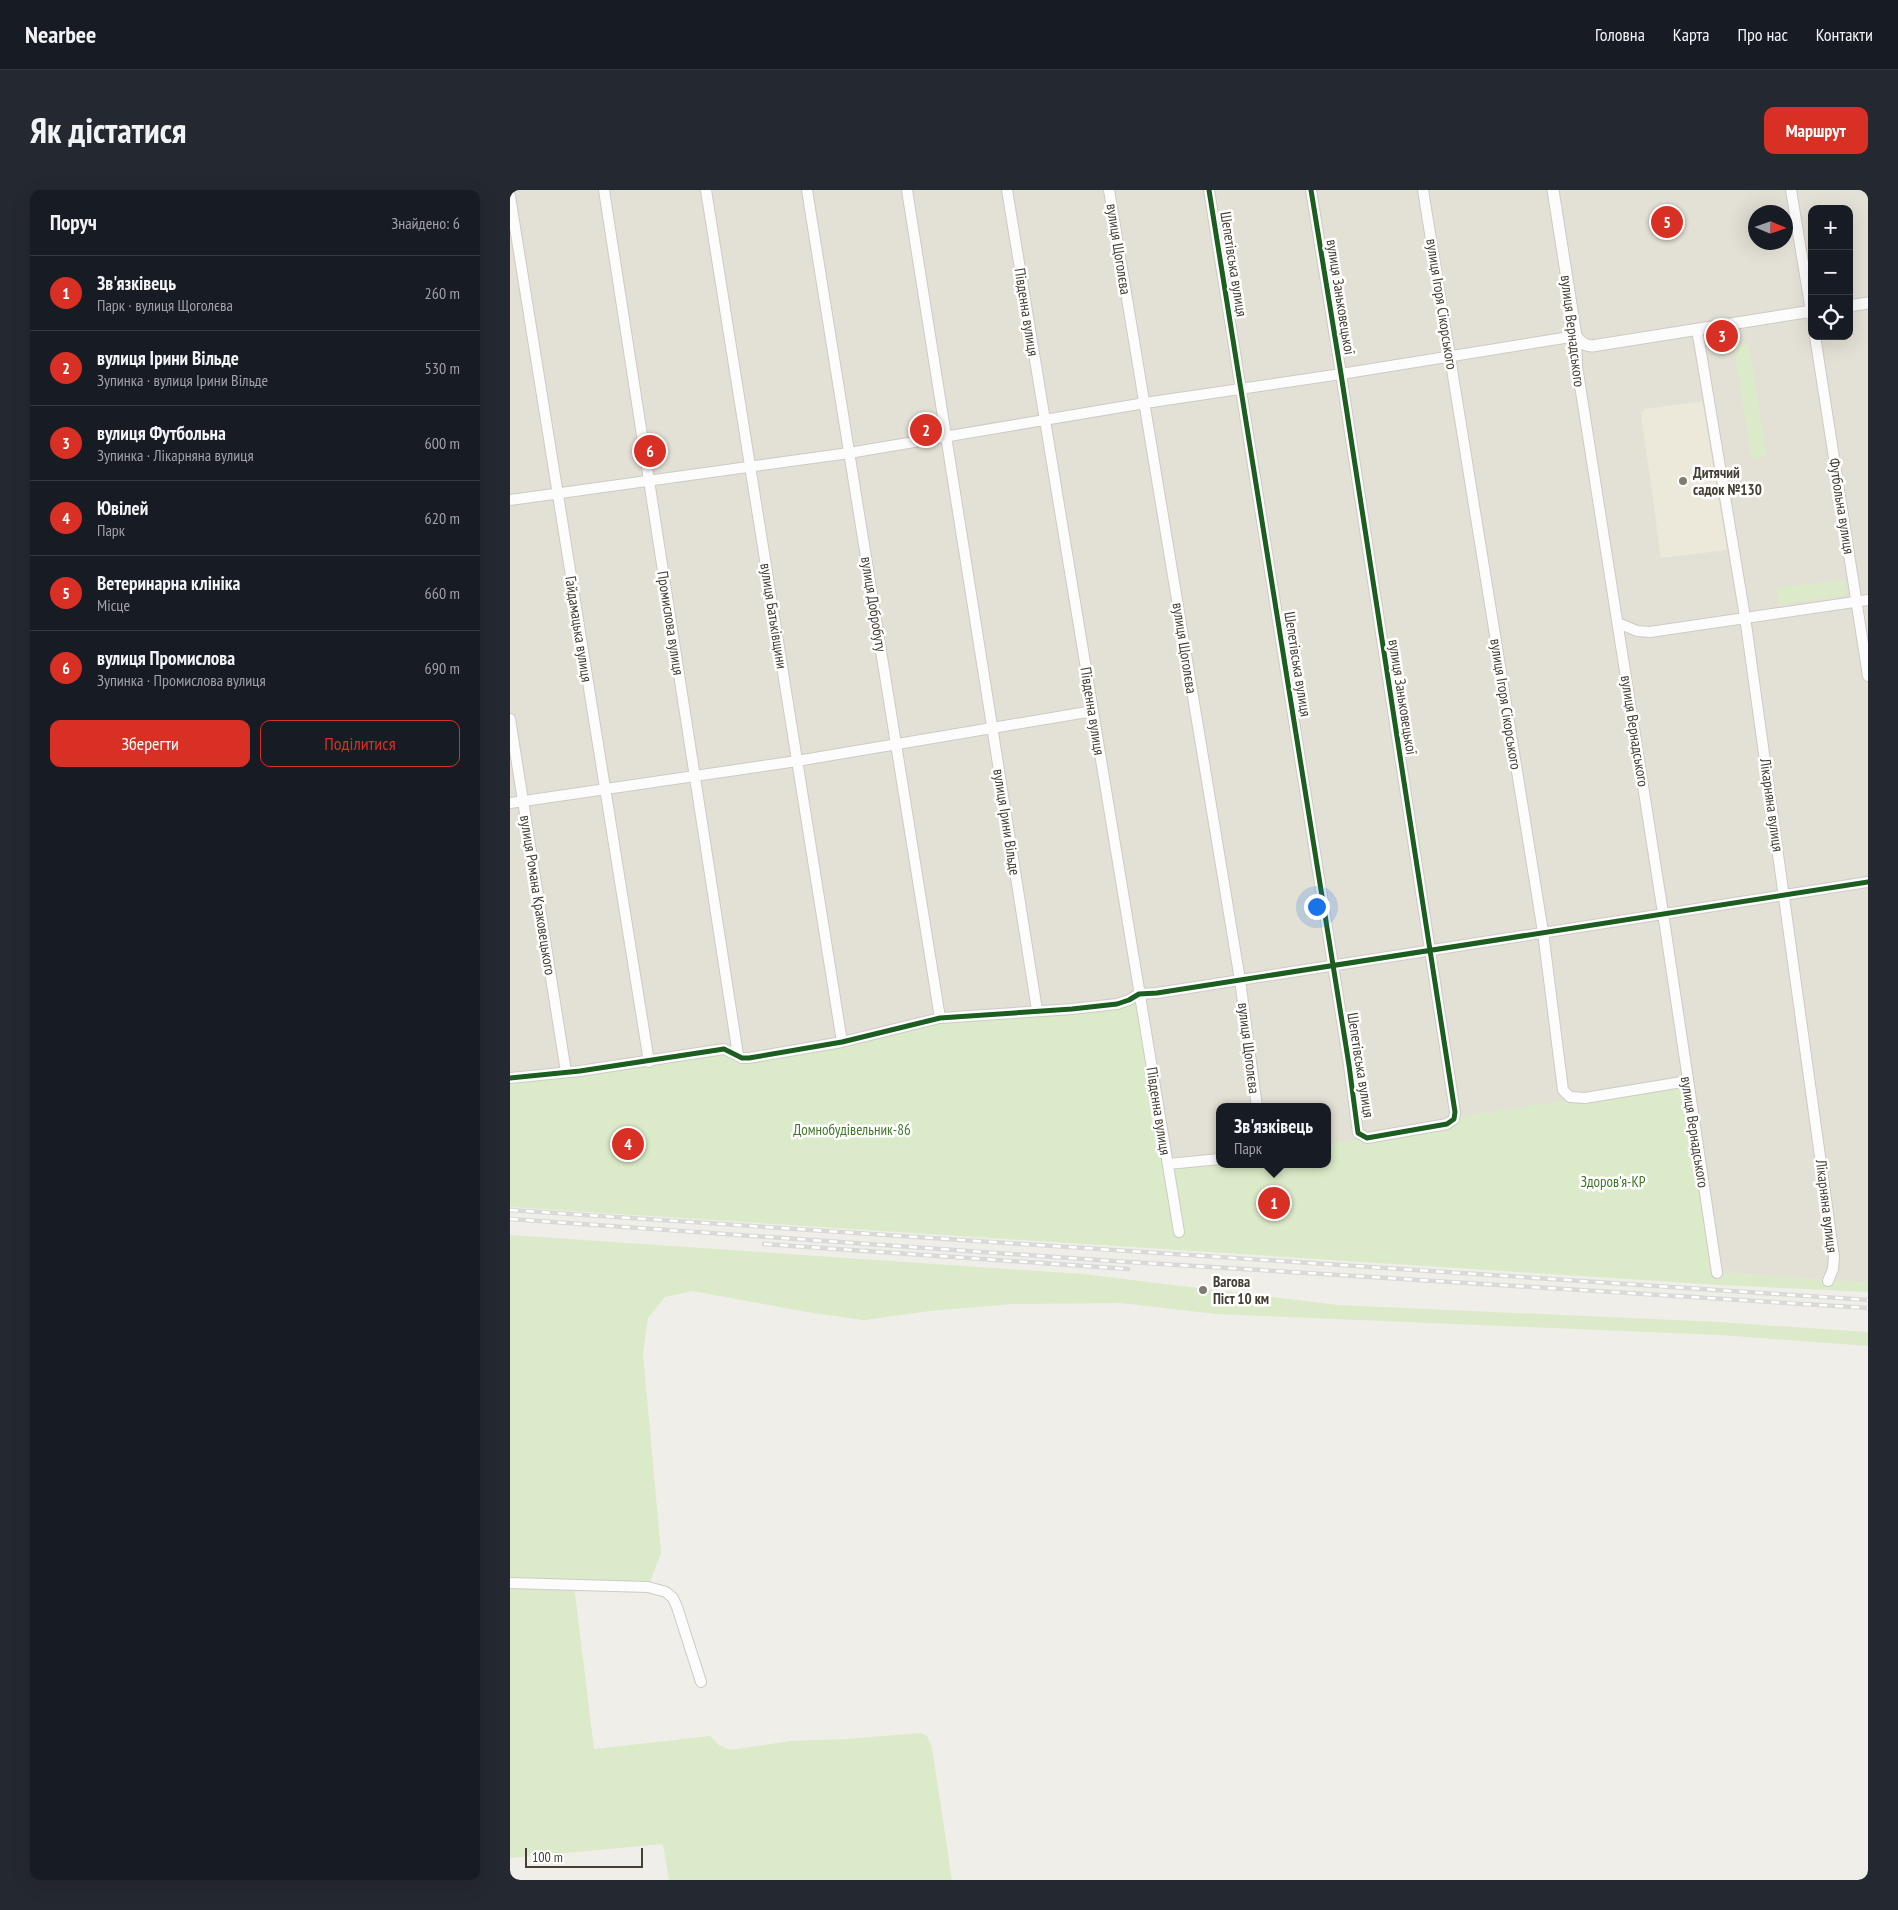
<!DOCTYPE html>
<html lang="uk">
<head>
<meta charset="utf-8">
<style>
	body { margin:0; font-family:"PT Sans Narrow",sans-serif; background:#242831; color:#f1f3f6 }
	.controls { position:absolute; right:15px; top:15px; display:grid; overflow:hidden; border-radius:10px; box-shadow:0 5px 20px #0002 }
	.controls button { width:45px; height:45px; display:grid; place-items:center; padding:0; border:0; border-bottom:1px solid #363941; background:#171b24; color:#f1f3f6; font:25px sans-serif }
	.compass { position:absolute; left:1238px; top:15px; width:45px; height:45px; border-radius:50%; background:#171b24; box-shadow:0 5px 20px #0002; rotate:92deg }
	.scale { position:absolute; left:15px; bottom:12px; width:118px; box-sizing:border-box; padding-left:5px; border:2px solid #453f34; border-top:0; font-size:14px; line-height:18px; white-space:nowrap; color:#453f34; -webkit-text-stroke:4px #fff; paint-order:stroke }
	.you { position:absolute; left:806px; top:716px; width:18px; height:18px; margin:-12px; border:4px solid #fff; border-radius:50%; background:#1a73e8; box-shadow:0 0 0 8px #1a73e833 }
	.badge { display:grid; place-items:center; width:32px; height:32px; border-radius:50%; background:#d93025; color:#fff; font-size:16px; font-weight:700 }
	.pin { position:absolute; translate:-50% -50%; border:2px solid #fff; box-shadow:0 1px 5px #0006 }
	.popup { position:absolute; left:706px; top:913px; width:115px; height:65px; box-sizing:border-box; display:grid; place-content:center; border-radius:10px; background:#171b24; filter:drop-shadow(0 1px 4px #0005); font-size:16px; white-space:nowrap; color:#9ea1a6 }
	.popup b { font-size:19px; color:#f1f3f6 }
	.popup::after { content:''; position:absolute; left:50%; top:100%; margin-left:-10px; border:10px solid transparent; border-top-color:#171b24 }
	.list { margin:0; padding:0; list-style:none }
	h2 { display:flex; justify-content:space-between; align-items:center; height:65px; margin:0; padding:0 20px; font-size:21px }
	h2 small { font-size:16px; font-weight:400; color:#9ea1a6 }
	.list li { display:grid; grid-template-columns:32px 1fr auto; gap:15px; align-items:center; box-sizing:border-box; height:75px; padding:0 20px; border-top:1px solid #363941 }
	.list b { display:block; font-size:19px; white-space:nowrap }
	.list p { margin:0; font-size:16px; white-space:nowrap; color:#9ea1a6 }
	.list em { font-size:16px; font-style:normal; color:#9ea1a6 }
	.actions { display:flex; gap:10px; padding:15px 20px }
	.actions a { flex:1; padding:11px 0; border:1px solid #d93025; border-radius:10px; text-align:center; font-size:18px; color:#d93025 }
	.actions .main { background:#d93025; color:#fff }
	.icon { flex:none; width:28px; height:28px; fill:none; stroke:currentColor; stroke-width:2; stroke-linecap:round; stroke-linejoin:round }
	.map { position:relative; flex:none; width:1358px; height:1690px; overflow:hidden; border-radius:10px }
	header { display:flex; align-items:center; gap:30px; box-sizing:border-box; height:70px; padding:0 25px; background:#171b24; border-bottom:1px solid #363941 }
	header strong { font-size:24px }
	nav { display:flex; gap:28px; margin-inline-start:auto; font-size:18px }
	.intro { display:flex; align-items:center; justify-content:space-between; box-sizing:border-box; height:120px; padding:0 30px }
	h1 { margin:0; font-size:35px }
	.button { padding:12px 22px; border-radius:10px; background:#d93025; color:#fff; font-size:18px; font-weight:700 }
	main { display:flex; gap:30px; padding:0 30px }
	aside { flex:1; background:#171b24; border-radius:10px; box-shadow:0 5px 20px #0002 }
	.map>svg:first-child { display:block }
	.residential { fill:#e3e0d5; fill-rule:evenodd }
	.education { fill:#ede9da }
	.green { fill:#dbeac8 }
	.lines { fill:none; stroke-linecap:round; stroke-linejoin:round }
	.minor-casing { stroke:#cdcbc5; stroke-width:12 }
	.tertiary-casing { stroke:#cdcbc5; stroke-width:13 }
	.minor { stroke:#fdfcfc; stroke-width:10 }
	.tertiary { stroke:#fdfcfc; stroke-width:11 }
	.rail-casing { stroke:#d9d9d8; stroke-width:4.5 }
	.rail { stroke:#fff; stroke-width:2.5; stroke-dasharray:8; stroke-linecap:butt }
	.cycleway-casing { stroke:#fff; stroke-width:8 }
	.cycleway { stroke:#1b5e20; stroke-width:5 }
	.poi-dot { fill:#807c73; stroke:#fff; stroke-width:2 }
	.labels { text-anchor:middle; dominant-baseline:central; stroke-width:5; stroke-linejoin:round; paint-order:stroke }
	.street-label { font-size:15px; fill:#453f34; stroke:#fff }
	.poi-label { font-size:15px; font-weight:bold; fill:#453f34; stroke:#fff; text-anchor:start }
	.park-label { font-size:15px; fill:#427728; stroke:#fff }
</style>
</head>
<body>
<header>
<strong>Nearbee</strong>
<nav><a>Головна</a><a>Карта</a><a>Про нас</a><a>Контакти</a></nav>
</header>
<div class="intro"><h1>Як дістатися</h1><a class="button">Маршрут</a></div>
<main>
<aside>
<h2>Поруч<small>Знайдено: 6</small></h2>
<ul class="list">
<li><span class="badge">1</span><div><b>Зв'язківець</b><p>Парк · вулиця Щоголєва</p></div><em>260 m</em></li>
<li><span class="badge">2</span><div><b>вулиця Ірини Вільде</b><p>Зупинка · вулиця Ірини Вільде</p></div><em>530 m</em></li>
<li><span class="badge">3</span><div><b>вулиця Футбольна</b><p>Зупинка · Лікарняна вулиця</p></div><em>600 m</em></li>
<li><span class="badge">4</span><div><b>Ювілей</b><p>Парк</p></div><em>620 m</em></li>
<li><span class="badge">5</span><div><b>Ветеринарна клініка</b><p>Місце</p></div><em>660 m</em></li>
<li><span class="badge">6</span><div><b>вулиця Промислова</b><p>Зупинка · Промислова вулиця</p></div><em>690 m</em></li>
</ul>
<div class="actions"><a class="main">Зберегти</a><a>Поділитися</a></div>
</aside>
<div class="map">
<svg width="1358" height="1690" viewBox="0 0 1358 1690">
	<rect width="100%" height="100%" fill="#efeee8"/>
	<path class="residential" d="M0,0h1358v1093l-154,-11 -128,-174 -128,19 -10,8 -120,19v-37h-108v52l-52,6 -13,-49 -18,-113 -63,8 -37,1 -97,12 -98,23 -107,14 -3,-8 -222,27zM1302,19h37v127h-37zM1246,22h30v30h-30z"/>
	<path class="education" d="M1192,211l25,149 -66,8 -20,-145 4,-4z"/>
	<path class="green" d="M1239,154l18,112 -16,3 -17,-112z
		M1335,389l2,16 -68,10 -3,-17z
		M627,813l18,113 13,48 52,-5v5h108v-20l120,-19 10,-8 227,-35 29,190 154,11v9l-148,-7 -1210,-78v-127l222,-27 3,8 107,-14 98,-23z
		M0,1045l572,39 256,31 380,17 150,10v14l-148,-11 -504,-21 -95,-11 -109,1 -82,7 -66,9 -51,-7 -121,-22 -27,6 -17,21 -5,35 18,200 -13,34 -74,-2 20,164 116,-13 9,9 11,5 61,-9 56,-2 74,-6 6,3 5,12 20,132h-283l-6,-36 -153,14z"/>
	<g class="lines">
		<defs>
			<path id="minor" d="M94,0l134,865
				M196,0l136,852
				M297,0l133,828
				M397,0l130,820
				M497,0l172,1042
				M599,0l131,790 17,127
				M699,0l140,875 9,68 9,5 80,-14 7,-5 1,-7 -114,-738 -30,-184
				M913,0l120,742 20,158 7,7 15,1 103,-17
				M1281,0l21,127
				M0,6l139,866
				M1187,139l48,288 89,640 -1,12 -5,12
				M1305,146l53,340
				M0,310l339,-47 296,-50 196,-29 235,-38 1,30 86,547 54,360
				M1108,433l19,8 13,1 218,-32
				M0,529l56,353
				M0,613l287,-42 296,-50
				M0,888l70,-7 144,-22 18,9h7l93,-16 98,-24 132,-9 45,-5 12,-4 10,-6 18,-1 711,-111
				M658,974l52,-5
				M0,1393l138,4 18,5 7,6 4,9 24,75"/>
			<path id="tertiary" d="M1043,0l23,146c5,7 8,9 16,10l220,-35
				M1339,116l19,-3"/>
		</defs>
		<use href="#minor" class="minor-casing"/>
		<use href="#tertiary" class="tertiary-casing"/>
		<use href="#minor" class="minor"/>
		<use href="#tertiary" class="tertiary"/>
		<defs>
			<path id="rail" d="M0,1020l1358,90
				M0,1029l588,41 770,48
				M254,1054l364,25"/>
		</defs>
		<use href="#rail" class="rail-casing"/>
		<use href="#rail" class="rail"/>
		<defs>
			<path id="cycleway" d="M699,0l140,875 9,68 9,5 80,-14 7,-5 1,-7 -114,-738 -30,-184
				M0,888l70,-7 144,-22 18,9h7l93,-16 98,-24 132,-9 45,-5 12,-4 10,-6 18,-1 711,-111"/>
		</defs>
		<use href="#cycleway" class="cycleway-casing"/>
		<use href="#cycleway" class="cycleway"/>
	</g>
	<g class="poi-dot">
		<circle cx="1173" cy="291" r="5"/>
		<circle cx="693" cy="1100" r="5"/>
	</g>
	<g class="labels">
		<g class="street-label">
			<text transform="translate(609 59) rotate(81)">вулиця Щоголєва</text>
			<text transform="translate(724 74) rotate(81)">Шепетівська вулиця</text>
			<text transform="translate(831 107) rotate(81)">вулиця Заньковецької</text>
			<text transform="translate(932 114) rotate(81)">вулиця Ігоря Сікорського</text>
			<text transform="translate(517 122) rotate(81)">Південна вулиця</text>
			<text transform="translate(1063 141) rotate(83)">вулиця Вернадського</text>
			<text transform="translate(1332 316) rotate(81)">Футбольна вулиця</text>
			<text transform="translate(364 414) rotate(81)">вулиця Добробуту</text>
			<text transform="translate(264 426) rotate(81)">вулиця Батьківщини</text>
			<text transform="translate(161 433) rotate(81)">Промислова вулиця</text>
			<text transform="translate(69 439) rotate(81)">Гайдамацька вулиця</text>
			<text transform="translate(675 458) rotate(81)">вулиця Щоголєва</text>
			<text transform="translate(788 474) rotate(81)">Шепетівська вулиця</text>
			<text transform="translate(893 507) rotate(81)">вулиця Заньковецької</text>
			<text transform="translate(996 514) rotate(81)">вулиця Ігоря Сікорського</text>
			<text transform="translate(583 521) rotate(81)">Південна вулиця</text>
			<text transform="translate(1125 541) rotate(81)">вулиця Вернадського</text>
			<text transform="translate(1262 615) rotate(82)">Лікарняна вулиця</text>
			<text transform="translate(497 632) rotate(81)">вулиця Ірини Вільде</text>
			<text transform="translate(28 705) rotate(81)">вулиця Романа Краковецького</text>
			<text transform="translate(739 858) rotate(83)">вулиця Щоголєва</text>
			<text transform="translate(851 875) rotate(81)">Шепетівська вулиця</text>
			<text transform="translate(649 921) rotate(81)">Південна вулиця</text>
			<text transform="translate(1185 942) rotate(81)">вулиця Вернадського</text>
			<text transform="translate(1317 1016) rotate(83)">Лікарняна вулиця</text>
		</g>
		<g class="poi-label">
			<text x="1183" y="282">Дитячий<tspan x="1183" dy="17">садок №130</tspan></text>
			<text x="703" y="1091">Вагова<tspan x="703" dy="17">Піст 10 км</tspan></text>
		</g>
		<g class="park-label">
			<text x="342" y="939">Домнобудівельник-86</text>
			<text x="1103" y="991">Здоров'я-КР</text>
		</g>
	</g>
</svg>
<div class="controls">
<button>+</button>
<button>−</button>
<button><svg class="icon" aria-label="locate" viewBox="0 0 24 24"><circle cx="12" cy="12" r="6"/><path d="M12 2v4M12 18v4M2 12h4M18 12h4"/></svg></button>
</div>
<svg class="compass" viewBox="-18 -18 36 36"><path d="M0-13l5 13h-10z" fill="#e53935"/><path d="M0 13l5-13h-10z" fill="#9ea1a6"/></svg>
<div class="scale">100 m</div>
<div class="you"></div>
<div class="pin badge" style="left:764px;top:1013px">1</div>
<div class="popup"><b>Зв'язківець</b>Парк</div>
<div class="pin badge" style="left:416px;top:240px">2</div>
<div class="pin badge" style="left:1212px;top:146px">3</div>
<div class="pin badge" style="left:118px;top:954px">4</div>
<div class="pin badge" style="left:1157px;top:32px">5</div>
<div class="pin badge" style="left:140px;top:261px">6</div>
</div>
</main>
</body>
</html>
